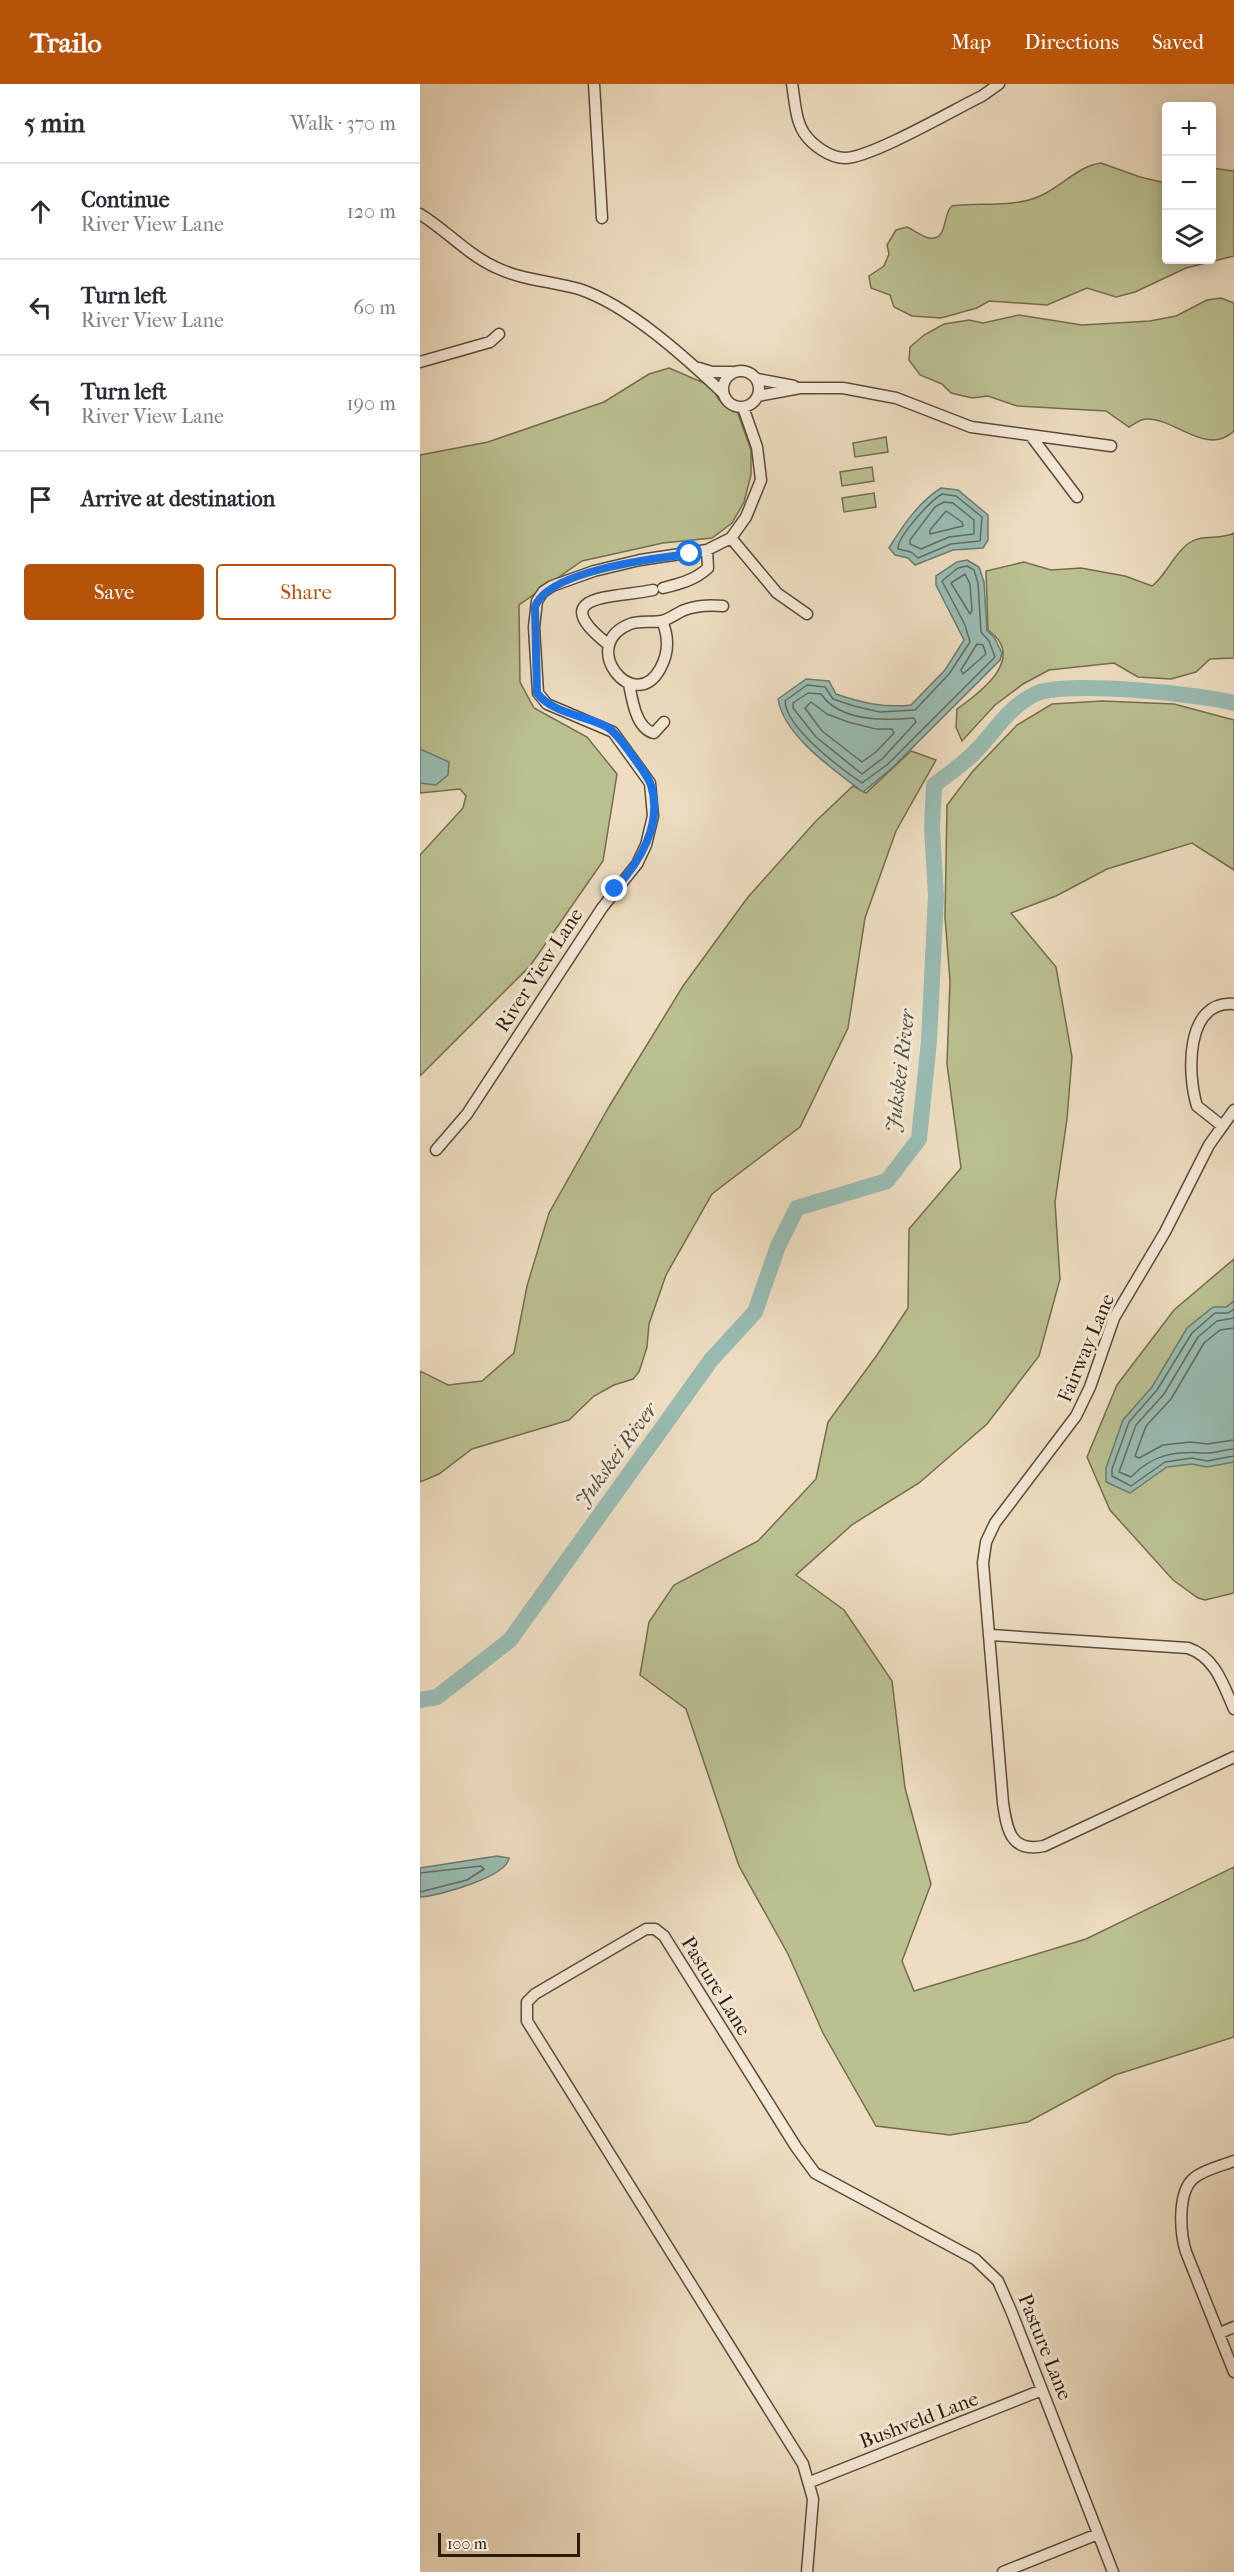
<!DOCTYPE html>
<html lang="en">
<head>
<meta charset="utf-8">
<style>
	body { margin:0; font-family:"IM FELL French Canon",serif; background:#f7f7f7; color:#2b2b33 }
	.controls { position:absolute; right:18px; top:18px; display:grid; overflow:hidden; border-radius:6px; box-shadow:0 3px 15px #0003 }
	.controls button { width:54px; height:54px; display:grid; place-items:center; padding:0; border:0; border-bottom:2px solid #e1e1e2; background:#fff; color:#2b2b33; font:30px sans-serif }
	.scale { position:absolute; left:18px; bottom:15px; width:142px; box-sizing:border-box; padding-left:6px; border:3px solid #2c1a09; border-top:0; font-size:16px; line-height:21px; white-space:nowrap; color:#2c1a09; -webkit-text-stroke:4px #f4e9d7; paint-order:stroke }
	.stop { position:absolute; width:18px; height:18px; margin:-14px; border:4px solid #1a73e8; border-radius:50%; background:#fff }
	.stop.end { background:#1a73e8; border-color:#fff; box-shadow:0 2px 6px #0008 }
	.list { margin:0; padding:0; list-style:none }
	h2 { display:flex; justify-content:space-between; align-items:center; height:78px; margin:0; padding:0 24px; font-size:26px }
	h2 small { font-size:20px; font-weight:400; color:#7c7c81 }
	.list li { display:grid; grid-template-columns:39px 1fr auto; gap:18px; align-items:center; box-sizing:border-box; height:96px; padding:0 24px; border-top:2px solid #e1e1e2 }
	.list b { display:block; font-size:22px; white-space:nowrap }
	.list p { margin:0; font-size:20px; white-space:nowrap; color:#7c7c81 }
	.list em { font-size:20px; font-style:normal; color:#7c7c81 }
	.actions { display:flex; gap:12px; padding:18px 24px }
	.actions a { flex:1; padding:14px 0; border:2px solid #b45309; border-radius:6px; text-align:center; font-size:21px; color:#b45309 }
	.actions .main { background:#b45309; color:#fff }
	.icon { flex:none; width:33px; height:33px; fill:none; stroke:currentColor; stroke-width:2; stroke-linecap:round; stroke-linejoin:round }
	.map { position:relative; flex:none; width:814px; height:2488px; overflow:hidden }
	header { display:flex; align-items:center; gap:36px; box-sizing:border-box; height:84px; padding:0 30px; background:#b45309; color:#fff }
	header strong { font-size:28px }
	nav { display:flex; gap:33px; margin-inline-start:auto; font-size:21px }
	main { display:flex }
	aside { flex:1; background:#fff }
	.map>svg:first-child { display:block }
	.green { fill:#bbc091; stroke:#746d4d; stroke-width:1.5 }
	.water { fill:#99bcb3; stroke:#6d7b6f; stroke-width:1.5 }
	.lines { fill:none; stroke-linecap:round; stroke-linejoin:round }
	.shore { stroke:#626b5e; stroke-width:1.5 }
	.river { stroke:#99bcb3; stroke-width:16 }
	.minor-casing { stroke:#5c4b37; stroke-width:13 }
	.minor { stroke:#f4e9d7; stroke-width:10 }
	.route { stroke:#1a73e8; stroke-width:8 }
	.labels { text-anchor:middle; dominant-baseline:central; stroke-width:6; stroke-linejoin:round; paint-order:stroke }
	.street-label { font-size:20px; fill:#2c1a09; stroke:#f4e9d7 }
	.water-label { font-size:21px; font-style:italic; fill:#525344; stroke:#f4e9d7 }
</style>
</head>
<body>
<header>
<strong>Trailo</strong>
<nav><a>Map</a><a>Directions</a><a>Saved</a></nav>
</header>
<main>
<aside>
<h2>5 min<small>Walk · 370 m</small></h2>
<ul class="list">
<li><svg class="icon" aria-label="ahead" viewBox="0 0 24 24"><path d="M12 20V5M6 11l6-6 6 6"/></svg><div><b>Continue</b><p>River View Lane</p></div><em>120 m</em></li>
<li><svg class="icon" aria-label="left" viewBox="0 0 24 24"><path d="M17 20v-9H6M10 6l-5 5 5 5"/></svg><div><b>Turn left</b><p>River View Lane</p></div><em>60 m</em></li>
<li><svg class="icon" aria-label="left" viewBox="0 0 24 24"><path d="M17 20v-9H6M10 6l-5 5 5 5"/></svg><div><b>Turn left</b><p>River View Lane</p></div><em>190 m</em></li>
<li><svg class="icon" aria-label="arrive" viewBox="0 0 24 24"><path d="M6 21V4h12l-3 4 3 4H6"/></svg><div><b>Arrive at destination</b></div></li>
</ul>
<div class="actions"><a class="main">Save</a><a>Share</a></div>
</aside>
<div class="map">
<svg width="814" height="2488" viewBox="0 0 814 2488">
	<rect width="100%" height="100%" fill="#eeddc1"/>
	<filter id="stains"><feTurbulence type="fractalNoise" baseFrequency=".00333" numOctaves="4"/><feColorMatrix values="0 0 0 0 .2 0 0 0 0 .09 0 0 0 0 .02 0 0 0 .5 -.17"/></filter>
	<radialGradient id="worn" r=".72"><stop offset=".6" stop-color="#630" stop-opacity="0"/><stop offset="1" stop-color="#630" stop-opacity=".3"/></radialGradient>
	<path class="green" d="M681,79l39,14 26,6v77h46v-92l22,3v85l-48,12 -51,24 -19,5 -29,-9 -40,17 -58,-4 -12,7 -36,10 -29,-2 -18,-9 -4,-12 -19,-7 -2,-12 15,-10 5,-12 -2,-9 9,-15 11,-3c7,3 14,9 22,11 20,3 13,-25 23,-32 28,-4 62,2 88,-10 21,-9 38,-30 61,-33z
		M801,214l13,5v128c-28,26 -58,-13 -88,-12 -5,0 -12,5 -17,8l-23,-16 -89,-5 -29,-10 -16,2 -21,-5 -9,-9 -22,-9 -11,-15 1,-13 14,-12 20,-11 25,-4 14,3 36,-8 63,10 68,-4 26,-5 31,-16z
		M249,284l42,18 8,14 18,11 14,39v25l-7,27 -12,21 -20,15 -49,5 -81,18 -63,44 1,77 14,26 53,29 30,37 -14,87 -73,105 -110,110v-221l43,-47 3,-12 -6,-7 -40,4v-338l68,-13 116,-40 45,-28z
		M466,353l2,15 -33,5 -2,-14z
		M452,383l2,14 -32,5 -2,-14z
		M454,409l2,14 -32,5 -2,-14z
		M814,449v125l-24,1 -14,13 -25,7 -33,-2 -24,-14 -65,7 -26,14 -28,21 -33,36 -6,-14 1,-18c24,-17 70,-51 31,-79l-2,-59 38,-9 27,8 30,-2 44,8 27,10c13,-9 22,-33 37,-43 14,-10 31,-2 45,-10z
		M682,617l72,3 60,16v150l-42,-27 -85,26 -51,27 -45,17 45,54 16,90 -5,62 -12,83 5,77 -21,77 -52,68 -68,59 -66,41 -57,51 48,35 48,71 13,107 26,96 -29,77 12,30 172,-52 148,-72v170l-119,38 -87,47 -78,13 -74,-9 -53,-93 -35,-79 -49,-88 -53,-157 -46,-34 9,-53 25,-37 84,-44 58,-62 12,-57 49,-67 31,-47 1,-79 52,-61 -14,-104 3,-83 -5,-64 2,-112 26,-34 44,-46 35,-21z
		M491,667l25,9 -40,71 -31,87 -17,110 -48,99 -88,67 -46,81 -17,49 -2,23 -8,25 -6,7 -19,6 -20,11 -25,24 -97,29 -33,25 -19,8v-111l28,14 34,-4 32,-28 13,-67 22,-73 61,-108 73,-119 65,-89 68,-76 37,-35 13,7z
		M814,1175v334l-29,7 -7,-2 -25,-18 -63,-70 -23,-53 30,-72 57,-75z"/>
	<path class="water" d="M521,404l17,2 30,25v25l-5,8 -30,2 -38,15 -7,-7 -13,-3 -6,-7c14,-23 30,-46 52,-60z
		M547,476l12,7 5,15 3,49 7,6 8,16 -2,7 -108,108 -29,24c-29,-22 -79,-56 -85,-93l28,-20 23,2 7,13c26,9 48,14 75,11l34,-35 19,-30 -28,-55v-9l21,-14z
		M0,665l29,13 -1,13 -12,10 -16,-2z
		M814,1217v161l-27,5 -15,-3 -25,3 -37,26 -24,-11v-14l17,-48 29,-33 35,-59 26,-21h13z
		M77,1772l12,2c-2,19 -71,38 -89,39v-29z"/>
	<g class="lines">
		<path class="shore" d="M522,410l14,2 26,21 -2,24 -29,3 -33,14 -7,-6 -13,-3c-1,-12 32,-48 44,-55z
			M524,418l9,1 21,17v14l-25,3 -28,12 -11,-5v-4l25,-33z
			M526,427l16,11 1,4 -33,8v-4z
			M547,482l7,4 4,13 3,49 8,9 6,16 -107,107 -26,19c-22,-15 -76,-55 -77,-82l22,-16 18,2 8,12 21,7 26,6 35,-2 34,-36 21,-32 -5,-17 -23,-44 16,-13z
			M545,490l5,10 2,27 -2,3 -19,-31z
			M557,560l6,1 3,9 -23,20 -2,-4z
			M388,609l13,1c18,27 63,27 93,24l2,4 -33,36 -21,16 -46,-37 -23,-29v-5z
			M391,618l16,12 21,8 28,7h16l2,4 -18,19 -14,10 -40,-31 -17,-23z
			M814,1225l-6,4h-13l-23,20 -35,57 -28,32 -17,47v7l19,10 34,-24 27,-4 15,3 27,-5
			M814,1234l-17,3 -19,16 -34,57 -28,31 -17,47 12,5c22,-23 44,-26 74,-24 10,1 19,-4 29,-4
			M814,1244l-14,2 -16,13 -33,56 -25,27 -11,30 4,2 24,-13 28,-3 16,2 27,-4
			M0,1789l61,-7 3,3 -17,11 -47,12"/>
		<path class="river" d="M0,1616l17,-3 73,-57 201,-280 44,-48 23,-66 19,-38 90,-27 32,-42 10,-98 7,-145 -4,-68 2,-43c13,-10 28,-20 39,-31 22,-22 33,-45 62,-60 29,-14 166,0 199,9"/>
		<defs>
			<path id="minor" d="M174,0l8,134
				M372,0c3,16 3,35 12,49 8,12 26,25 41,25 26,0 110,-49 137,-62l17,-12
				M0,130c26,16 47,40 75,53 26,13 56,14 84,22 49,16 107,69 144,104
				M0,278l70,-20 9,-8
				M279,284l13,4h20
				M303 305a18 18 0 1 1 36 0a18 18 0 1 1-36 0Z
				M337,295l37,7
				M338,312l42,-8h43l53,10 75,29 140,19
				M611,352l46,61
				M311,454l46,55 30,21
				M243,504c16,-4 32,-8 45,-20l-1,-18
				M242,537c7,16 7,32 -2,48 -26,47 -83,-24 -30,-45 10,-4 21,-1 32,-3 7,-2 14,-7 20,-10 14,-6 27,-6 41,-5
				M189,561c-67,-52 8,-47 44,-55
				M209,600c3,15 7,45 25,49l10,-11
				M814,1026l-25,35 -44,87 -51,86 -24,69 -14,29 -81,107 -9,19 -3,21 20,240c4,26 7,50 41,43l190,-89
				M801,1041l-24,-19c-10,-32 -12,-106 37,-102
				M16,1066l31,-36 135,-206 35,-44 9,-19 7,-29 -3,-33 -37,-51 -66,-28 -9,-11 -4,-66 3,-26 6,-9 9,-6 42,-15 46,-11 67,-10 24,-12 15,-21 15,-37 -4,-33 -14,-40
				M571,1551l197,13c27,9 35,36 46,61
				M814,2077c-13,5 -29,8 -40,17 -17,14 -14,55 -8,74l48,120
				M800,2249l14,-6
				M390,2398l232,-92
				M387,2488l6,-73 -10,-35 -276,-443v-19l8,-8 111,-65h9l9,7 132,211 19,26 160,86 23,22 14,32 101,259
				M583,2488l95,-38"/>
		</defs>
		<use href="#minor" class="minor-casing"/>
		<use href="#minor" class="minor"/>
	</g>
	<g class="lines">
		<path class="route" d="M195,805c25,-27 48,-65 36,-104 -4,-11 -13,-21 -20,-31 -7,-9 -14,-21 -24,-27 -22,-12 -54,-13 -70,-34l-2,-86c12,-36 120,-49 155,-53"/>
	</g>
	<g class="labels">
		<g class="street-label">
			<text transform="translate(119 886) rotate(-57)">River View Lane</text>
			<text transform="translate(666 1264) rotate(-67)">Fairway Lane</text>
			<text transform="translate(296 1902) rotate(58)">Pasture Lane</text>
			<text transform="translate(625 2263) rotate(68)">Pasture Lane</text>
			<text transform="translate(499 2336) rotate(-21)">Bushveld Lane</text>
		</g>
		<g class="water-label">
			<text transform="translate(480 987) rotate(-83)">Jukskei River</text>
			<text transform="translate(196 1371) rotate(-54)">Jukskei River</text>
		</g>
	</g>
	<rect width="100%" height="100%" filter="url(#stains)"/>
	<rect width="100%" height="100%" fill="url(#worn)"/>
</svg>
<div class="controls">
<button>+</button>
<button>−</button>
<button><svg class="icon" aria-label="layers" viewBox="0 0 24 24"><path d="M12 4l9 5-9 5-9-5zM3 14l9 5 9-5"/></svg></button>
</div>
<div class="scale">100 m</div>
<div class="stop" style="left:270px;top:470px"></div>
<div class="stop end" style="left:195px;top:805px"></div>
</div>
</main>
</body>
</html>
